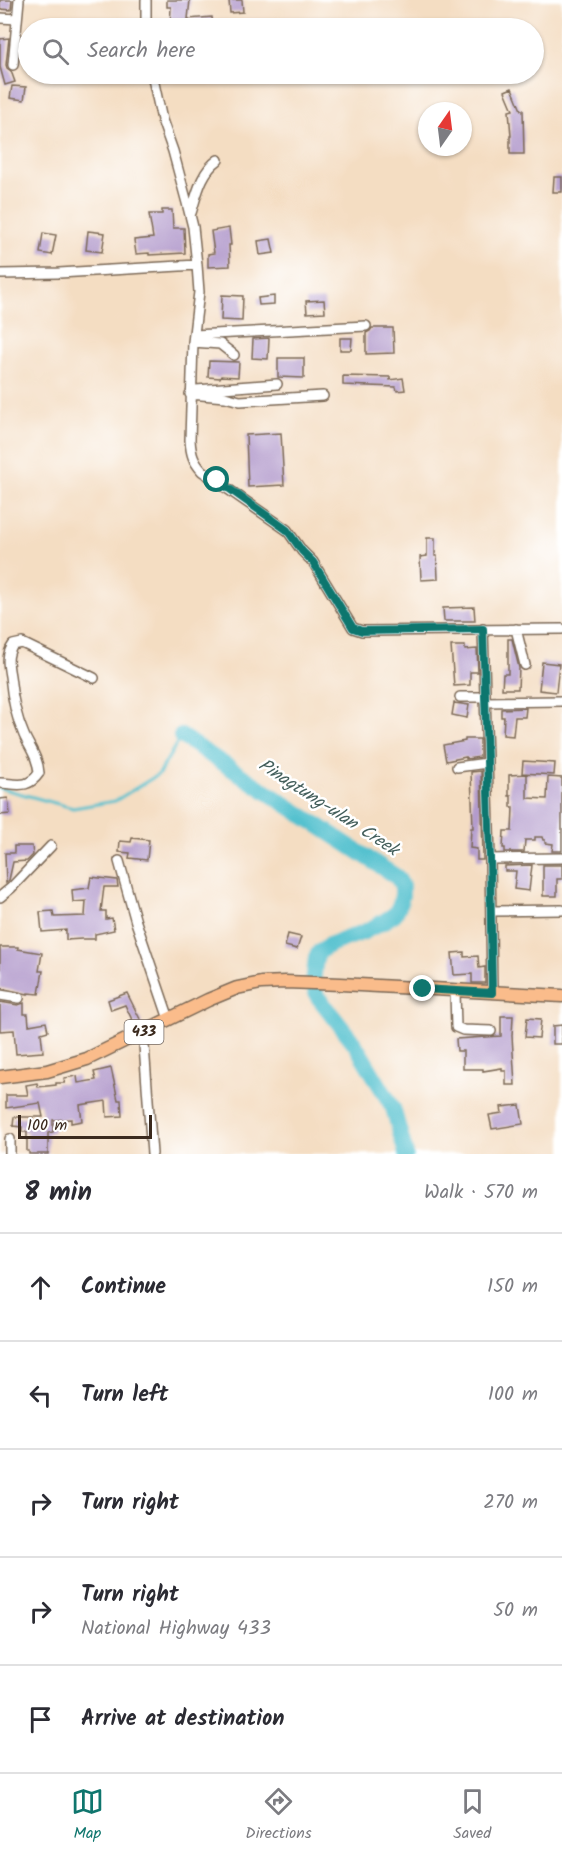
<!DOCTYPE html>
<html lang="en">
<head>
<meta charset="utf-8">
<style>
	body { margin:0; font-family:Kalam,sans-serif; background:#f2f2f3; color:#2b2b33 }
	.compass { position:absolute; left:418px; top:102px; width:54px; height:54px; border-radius:50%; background:#fff; box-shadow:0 2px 4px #0004; rotate:14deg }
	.scale { position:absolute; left:18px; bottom:15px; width:134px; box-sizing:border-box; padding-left:6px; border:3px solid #3b2a1e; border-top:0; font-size:16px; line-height:21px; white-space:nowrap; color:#3b2a1e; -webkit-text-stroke:4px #fff; paint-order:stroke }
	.stop { position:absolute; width:18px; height:18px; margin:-14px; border:4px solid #0f766e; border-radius:50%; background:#fff }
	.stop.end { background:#0f766e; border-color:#fff; box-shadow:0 2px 6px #0008 }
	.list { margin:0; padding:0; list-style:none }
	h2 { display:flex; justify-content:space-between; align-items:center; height:78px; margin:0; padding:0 24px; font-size:26px }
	h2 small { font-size:20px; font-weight:400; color:#7c7c81 }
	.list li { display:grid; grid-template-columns:39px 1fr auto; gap:18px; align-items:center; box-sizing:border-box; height:108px; padding:0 24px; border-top:2px solid #e1e1e2 }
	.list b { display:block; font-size:22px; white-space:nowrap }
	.list p { margin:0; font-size:20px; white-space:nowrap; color:#7c7c81 }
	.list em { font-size:20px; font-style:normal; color:#7c7c81 }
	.icon { flex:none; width:33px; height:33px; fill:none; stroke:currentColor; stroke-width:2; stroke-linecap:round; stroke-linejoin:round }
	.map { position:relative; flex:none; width:562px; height:1154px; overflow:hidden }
	.search { position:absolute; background:#fff; box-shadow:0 2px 4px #0004; left:18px; right:18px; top:18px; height:66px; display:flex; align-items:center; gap:15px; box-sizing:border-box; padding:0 21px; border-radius:33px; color:#7c7c81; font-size:22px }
	.sheet { height:618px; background:#fff }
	nav { display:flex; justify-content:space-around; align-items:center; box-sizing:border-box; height:84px; border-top:2px solid #e1e1e2; background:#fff; font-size:16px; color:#7c7c81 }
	nav a { display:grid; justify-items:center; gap:3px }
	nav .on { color:#0f766e }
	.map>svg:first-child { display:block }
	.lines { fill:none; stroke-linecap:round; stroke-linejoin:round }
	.stream { stroke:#55c1cf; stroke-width:3 }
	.river { stroke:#55c1cf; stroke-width:16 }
	.building { fill:#b39bcc }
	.minor-casing { stroke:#7c6957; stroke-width:12 }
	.major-casing { stroke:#7c6957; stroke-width:15 }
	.minor { stroke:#fff; stroke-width:9 }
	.major { stroke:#fabc8b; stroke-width:12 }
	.route { stroke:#0f766e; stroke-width:8 }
	.labels { text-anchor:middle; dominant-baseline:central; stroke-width:5; stroke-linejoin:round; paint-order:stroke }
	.shield { fill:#fff; stroke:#766a62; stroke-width:1.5 }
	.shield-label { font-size:15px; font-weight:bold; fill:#3b2a1e }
	.water-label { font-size:18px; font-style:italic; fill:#445f5c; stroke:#fff }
</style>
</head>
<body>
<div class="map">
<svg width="562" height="1154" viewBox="0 0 562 1154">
	<rect width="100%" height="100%" fill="#fff"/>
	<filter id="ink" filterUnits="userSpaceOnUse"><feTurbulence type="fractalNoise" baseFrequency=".0167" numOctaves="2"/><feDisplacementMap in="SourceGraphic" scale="12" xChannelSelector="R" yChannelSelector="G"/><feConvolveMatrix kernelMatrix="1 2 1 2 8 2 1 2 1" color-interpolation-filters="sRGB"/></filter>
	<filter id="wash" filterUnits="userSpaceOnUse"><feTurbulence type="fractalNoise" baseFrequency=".008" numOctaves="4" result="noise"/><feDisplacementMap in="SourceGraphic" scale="24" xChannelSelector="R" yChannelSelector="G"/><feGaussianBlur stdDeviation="1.35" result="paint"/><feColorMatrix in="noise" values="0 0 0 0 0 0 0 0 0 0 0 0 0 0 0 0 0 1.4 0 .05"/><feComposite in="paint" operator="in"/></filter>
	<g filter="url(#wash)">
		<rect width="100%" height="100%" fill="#f4ddc2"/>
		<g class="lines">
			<path class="stream" d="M0,788l73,20 42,-7 44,-27 22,-38"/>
			<path class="river" d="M181,736l216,141 5,9v9l-2,9 -5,10 -14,9 -17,9 -35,13 -9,6 -4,6 -3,26 4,13 38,48 38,64 13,46"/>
		</g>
		<g id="blocks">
			<path class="building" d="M0,0h12l-1,10 -11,-1z
				M167,0h23l-2,19 24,-2 1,11h-43l1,-21h-4z
				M229,0h13l1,12 -13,1z
				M9,38l-3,27 1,3 4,3 4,11 -10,3 -5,-18v-28z
				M12,86l14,1 -2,13 -14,-2z
				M512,88l9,22h2l1,44h-14v-18h1l-2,-25 4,-1 -8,-19z
				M554,177h8v15h-9z
				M162,210h10l1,18h11l1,25 -36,2v-2l-13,1 -2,-14 19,-2 -4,-24h13z
				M229,228l2,17h-2l1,21 -22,1v-13l6,-1 -3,-22z
				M88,231l17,2 -3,19 -16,-2z
				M43,233l13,2 -4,20 -12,-2z
				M271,239l3,14 -14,2 -2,-14z
				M222,295l21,1 -1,25 -21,-1z
				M274,296v8l-15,1 -1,-7z
				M324,300l1,12 -18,1 -1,-12z
				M372,328h21l1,25 -28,1v-21l4,-2z
				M269,338l-1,21 -16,-1 1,-19z
				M340,338h12l-1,12h-11z
				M278,358h26v20l-26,-1z
				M209,361l30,1 -1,15 -17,-1 -1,2 -12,-1z
				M343,376l47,1v3l13,-2 2,12 -8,1 -1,-4 -53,-2z
				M281,433l3,52 -36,2 -2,-52z
				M427,538h8v18h2l1,23 -17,1 -1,-23 7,-1z
				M474,607l1,14h-31l-1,-13z
				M508,639h4l7,29 -1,21h-16l1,-15h5z
				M451,646h14v4l12,-1 1,23h-8v13l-16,1z
				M542,662l17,2 -3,28 -17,-2z
				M454,703l15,2 -2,13 -15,-3z
				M526,708l-1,9h-10l-2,19 -10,-1 1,-18h-3v-8z
				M465,739h15v18l-14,2v-2l-20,4 -3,-16 22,-4z
				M523,761l32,2 -1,12 -32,-2z
				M481,771l2,88v1h-6v-11l-7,-1 1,-20h2l-2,-56z
				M527,774v24l20,1 1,-22 14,1v73h-10l1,-7 -8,-1v-3h-2l-1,-3h-7v3h-10l-1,12h-19v-4h-2l1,-17h8l1,-24h-2v-11h-2v-21z
				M8,798l2,16 -10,1v-16z
				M132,838l17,2 -2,20 -18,-2 1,-5 -11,-1 1,-11 11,1z
				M14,846h18l1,9 -6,6 -14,1 -4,18 -3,3 -1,-30h9z
				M532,865l-3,26 -15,-2 2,-18h-11v-5z
				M543,865h19v14h-5v17h-14z
				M91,877l26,3 1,7h-14l-3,24h5v8l6,-1 2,12 -19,4v5h-13l-16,1v-10l-24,2 -2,-20 13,-1 1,6 31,-1 1,-15 -13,1 -1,-12 17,-2z
				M288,934l13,3 -4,12 -12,-3z
				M0,947h18v2l24,4 -3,18h4l-4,23 -11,-1v1l-28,-6z
				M464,952v5l14,-1 1,12 6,-1v16h-13v-9l-18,1 -2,-22z
				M127,993l15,30 -7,3 -10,-21 -14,5 -3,-10z
				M0,1002l18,3 6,-2v11h4l1,11 17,-3 2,9 -7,2 2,19 -27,2 -2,-24 -14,1z
				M501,1016h12l-1,20 3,49h-9v-14h-4v-3l-19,3v-2h-20v-18h-6l-1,-12 45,-3z
				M527,1018l14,1 -2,19 -14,-1z
				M562,1025v19h-9v-18z
				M111,1068l7,32h3l1,16 -15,1 -1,-16 -26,4 2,16 -11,2v-4l-18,1v12l-5,1v21h-19v-3h-2v-19h-5v-5l-9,-1 1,-9h29l-3,-14 -34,5v-13h22l-2,-10 11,-2 1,4 18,-2v-2h9l-1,-5 13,-2 1,7 18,-3 -2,-8z
				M520,1105l3,19 -31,5 -3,-14 13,-2 -1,-6z"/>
		</g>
	</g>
	<g filter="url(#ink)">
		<use href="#blocks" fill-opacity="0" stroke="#7c6957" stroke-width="1.5"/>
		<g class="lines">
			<defs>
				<path id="minor" d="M146,0v28
					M0,18l17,1
					M13,65l6,-65
					M152,74l10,46 11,31 14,52 6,24 4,38 2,27 -6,50 -3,98c1,14 3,21 12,31l85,59 15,21 11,11 40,66 9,3 200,-2
					M191,213c6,-19 10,-41 27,-53
					M0,274l59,-1 138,-8
					M194,335l172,-9
					M193,342l27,2 14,11
					M196,390l81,-6
					M190,394l35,3 15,4 83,-5
					M483,629l7,230 2,133
					M516,629l9,36
					M460,697h25
					M485,702l77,-1
					M457,767l30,-4
					M0,783c18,1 28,6 39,-10 -1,-15 -9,-25 -15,-38 -9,-20 -12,-38 -14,-59 -2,-11 -4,-21 3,-31l9,-2 72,35
					M490,859l72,-1
					M119,861l17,61 33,97
					M0,897l11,-9 40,-42
					M491,911l71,-1
					M455,992l1,35 7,3 28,1
					M0,995l19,3
					M143,1032l9,122
					M10,1139v15"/>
				<path id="major" d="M0,1077l47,-6 40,-12 121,-59 29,-12 24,-5 24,-1 56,2 221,12"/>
			</defs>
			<use href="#minor" class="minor-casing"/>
			<use href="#major" class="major-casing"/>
			<use href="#minor" class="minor"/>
			<use href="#major" class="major"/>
		</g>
	</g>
	<g class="lines" filter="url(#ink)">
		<path class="route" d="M217,480l70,50 15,21 11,11 40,66 9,3 121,-2 7,229 2,135 -69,-4"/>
	</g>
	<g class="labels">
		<rect class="shield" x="124.5" y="1020" width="39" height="24" rx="4.5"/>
		<g class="shield-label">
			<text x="144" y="1032">433</text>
		</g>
		<g class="water-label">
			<text transform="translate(328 808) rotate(33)">Pinagtung-ulan Creek</text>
		</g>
	</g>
</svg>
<svg class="compass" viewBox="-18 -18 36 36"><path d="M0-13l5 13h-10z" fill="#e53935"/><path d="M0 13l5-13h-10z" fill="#7c7c81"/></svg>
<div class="scale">100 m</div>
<div class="stop" style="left:217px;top:480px"></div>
<div class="stop end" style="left:423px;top:989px"></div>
<div class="search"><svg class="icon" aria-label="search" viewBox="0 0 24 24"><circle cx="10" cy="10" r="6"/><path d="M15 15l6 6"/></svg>Search here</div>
</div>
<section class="sheet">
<h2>8 min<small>Walk · 570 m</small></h2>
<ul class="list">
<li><svg class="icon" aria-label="ahead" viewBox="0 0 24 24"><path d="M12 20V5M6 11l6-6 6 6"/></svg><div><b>Continue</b></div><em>150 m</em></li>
<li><svg class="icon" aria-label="left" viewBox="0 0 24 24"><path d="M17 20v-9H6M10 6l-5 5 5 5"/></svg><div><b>Turn left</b></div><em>100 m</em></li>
<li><svg class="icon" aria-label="right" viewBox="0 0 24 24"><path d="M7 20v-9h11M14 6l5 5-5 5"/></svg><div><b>Turn right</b></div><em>270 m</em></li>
<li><svg class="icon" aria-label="right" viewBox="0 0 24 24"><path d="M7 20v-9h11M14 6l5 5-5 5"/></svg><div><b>Turn right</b><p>National Highway 433</p></div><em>50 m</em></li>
<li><svg class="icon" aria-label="arrive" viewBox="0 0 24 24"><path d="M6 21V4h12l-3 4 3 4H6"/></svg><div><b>Arrive at destination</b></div></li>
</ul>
</section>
<nav>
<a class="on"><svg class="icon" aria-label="map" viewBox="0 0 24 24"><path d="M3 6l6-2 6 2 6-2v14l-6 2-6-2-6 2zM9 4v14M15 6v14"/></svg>Map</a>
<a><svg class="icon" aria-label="directions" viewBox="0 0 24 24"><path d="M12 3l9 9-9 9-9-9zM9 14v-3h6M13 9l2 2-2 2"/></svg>Directions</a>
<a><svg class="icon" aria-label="saved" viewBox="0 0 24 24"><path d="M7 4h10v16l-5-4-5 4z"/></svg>Saved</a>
</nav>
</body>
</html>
